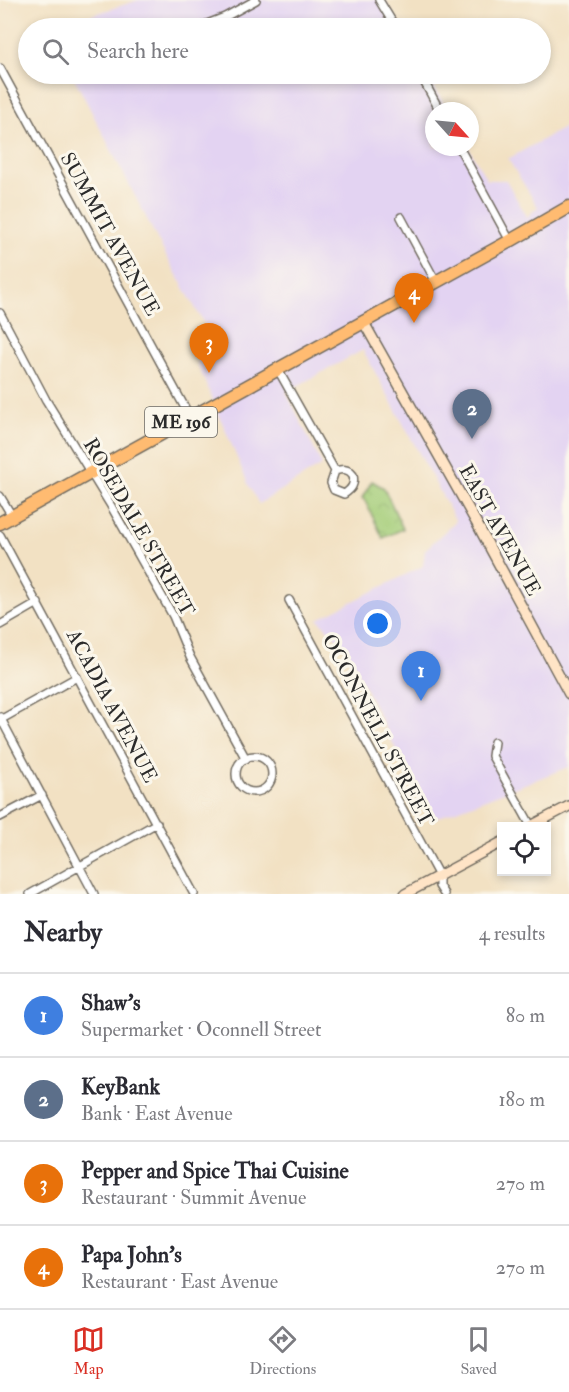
<!DOCTYPE html>
<html lang="en">
<head>
<meta charset="utf-8">
<style>
	body { margin:0; font-family:"IM FELL Double Pica",serif; background:#f2f2f3; color:#2b2b33 }
	.controls { position:absolute; right:18px; bottom:18px; display:grid; overflow:hidden; border-radius:0px; box-shadow:0 3px 9px #0003 }
	.controls button { width:54px; height:54px; display:grid; place-items:center; padding:0; border:0; border-bottom:2px solid #e1e1e2; background:#fff; color:#2b2b33; font:30px sans-serif }
	.compass { position:absolute; left:425px; top:102px; width:54px; height:54px; border-radius:50%; background:#fff; box-shadow:0 3px 9px #0003; rotate:117deg }
	.you { position:absolute; left:378px; top:624px; width:21px; height:21px; margin:-15px; border:4px solid #fff; border-radius:50%; background:#1a73e8; box-shadow:0 0 0 9px #1a73e833 }
	.badge { display:grid; place-items:center; width:39px; height:39px; border-radius:50%; background:#d93025; color:#fff; font-size:20px; font-weight:700 }
	.pin { position:absolute; translate:-50% -50px; filter:drop-shadow(0 2px 3px #0008) }
	.pin::after { content:''; position:absolute; top:32px; width:21px; height:18px; background:inherit; clip-path:polygon(0 0,100% 0,50% 100%) }
	.list { margin:0; padding:0; list-style:none }
	h2 { display:flex; justify-content:space-between; align-items:center; height:78px; margin:0; padding:0 24px; font-size:26px }
	h2 small { font-size:20px; font-weight:400; color:#7c7c81 }
	.list li { display:grid; grid-template-columns:39px 1fr auto; gap:18px; align-items:center; box-sizing:border-box; height:84px; padding:0 24px; border-top:2px solid #e1e1e2 }
	.list b { display:block; font-size:22px; white-space:nowrap }
	.list p { margin:0; font-size:20px; white-space:nowrap; color:#7c7c81 }
	.list em { font-size:20px; font-style:normal; color:#7c7c81 }
	.icon { flex:none; width:33px; height:33px; fill:none; stroke:currentColor; stroke-width:2; stroke-linecap:round; stroke-linejoin:round }
	.map { position:relative; flex:none; width:569px; height:894px; overflow:hidden }
	.search { position:absolute; background:#fff; box-shadow:0 3px 9px #0003; left:18px; right:18px; top:18px; height:66px; display:flex; align-items:center; gap:15px; box-sizing:border-box; padding:0 21px; border-radius:33px; color:#7c7c81; font-size:22px }
	.sheet { height:414px; background:#fff }
	nav { display:flex; justify-content:space-around; align-items:center; box-sizing:border-box; height:84px; border-top:2px solid #e1e1e2; background:#fff; font-size:16px; color:#7c7c81 }
	nav a { display:grid; justify-items:center; gap:3px }
	nav .on { color:#d93025 }
	.map>svg:first-child { display:block }
	.built { fill:#e3d3f2 }
	.park { fill:url(#park-crowns); stroke:#687c52; stroke-width:1.5 }
	.lines { fill:none; stroke-linecap:round; stroke-linejoin:round }
	.street-casing { stroke:#716b60; stroke-width:10 }
	.secondary-casing { stroke:#716b60; stroke-width:12 }
	.highway-casing { stroke:#716b60; stroke-width:15 }
	.street { stroke:#fff; stroke-width:7 }
	.secondary { stroke:#ffe4c6; stroke-width:9 }
	.highway { stroke:#ffbb71; stroke-width:12 }
	.labels { text-anchor:middle; dominant-baseline:central; stroke-width:6; stroke-linejoin:round; paint-order:stroke }
	.shield { fill:#fbf7ec; stroke:#696865; stroke-width:1.5 }
	.shield-label { font-size:18px; font-weight:bold; fill:#2b2b2b }
	.street-label { font-size:20px; fill:#2b2b2b; stroke:#fbf7ec }
</style>
</head>
<body>
<div class="map">
<svg width="569" height="894" viewBox="0 0 569 894">
	<defs>
		<pattern id="park-crowns" width="20" height="18" patternUnits="userSpaceOnUse" patternTransform="scale(1.5)"><rect width="20" height="18" fill="#a4cd78"/><path d="M2 6a3 3 0 1 1 6 0M12 15a3 3 0 1 1 6 0" fill="none" stroke="#8db068"/></pattern>
	</defs>
	<rect width="100%" height="100%" fill="#fbf7ec"/>
	<filter id="ink" filterUnits="userSpaceOnUse"><feTurbulence type="fractalNoise" baseFrequency=".0167" numOctaves="2"/><feDisplacementMap in="SourceGraphic" scale="12" xChannelSelector="R" yChannelSelector="G"/><feConvolveMatrix kernelMatrix="1 2 1 2 8 2 1 2 1" color-interpolation-filters="sRGB"/></filter>
	<filter id="wash" filterUnits="userSpaceOnUse"><feTurbulence type="fractalNoise" baseFrequency=".008" numOctaves="4" result="noise"/><feDisplacementMap in="SourceGraphic" scale="24" xChannelSelector="R" yChannelSelector="G"/><feGaussianBlur stdDeviation="1.35" result="paint"/><feColorMatrix in="noise" values="0 0 0 0 0 0 0 0 0 0 0 0 0 0 0 0 0 1.4 0 .05"/><feComposite in="paint" operator="in"/></filter>
	<g filter="url(#wash)">
		<rect width="100%" height="100%" fill="#f2e1c3"/>
		<path class="built" d="M139,0h246l16,28h-350z
			M72,74h355l21,37h-14v36h34l19,33h19l21,37 11,-10 -30,-48 61,-34v642l-138,53 -85,-171 -28,-30 105,-53 2,-16 31,-29 -93,-171 -77,42 36,73 -63,39 -10,-18 -52,-123 20,-16 -54,-97z"/>
		<path class="park" d="M372,481l12,7 19,41 -20,9 -18,-37 -3,-3z"/>
	</g>
	<g filter="url(#ink)">
		<g class="lines">
			<defs>
				<path id="street" d="M379,0l17,28
					M197,28l28,-11 31,-17
					M0,68l190,349
					M420,74l20,37
					M459,147l51,94
					M401,217l35,65
					M0,313l46,87 65,106 62,110 17,41 56,102
					M277,368l58,103 -4,12 3,7 10,4c8,-5 11,-10 9,-19 -5,-7 -11,-6 -18,-4
					M0,496l12,20
					M0,535l194,359
					M289,600l150,276v10l5,8
					M0,625l38,-22
					M0,717l94,177
					M0,720l77,-43
					M494,742l-2,14 39,70
					M236 774a18 18 0 1 1 36 0a18 18 0 1 1-36 0Z
					M0,817l42,-22
					M30,894l127,-71"/>
				<path id="secondary" d="M363,321l113,201 93,172
					M531,826l38,-20
					M405,894l97,-52"/>
				<path id="highway" d="M0,523l510,-282 59,-34"/>
			</defs>
			<use href="#street" class="street-casing"/>
			<use href="#secondary" class="secondary-casing"/>
			<use href="#highway" class="highway-casing"/>
			<use href="#street" class="street"/>
			<use href="#secondary" class="secondary"/>
			<use href="#highway" class="highway"/>
		</g>
	</g>
	<g class="labels">
		<rect class="shield" x="145" y="407" width="72" height="30" rx="4.5"/>
		<g class="shield-label">
			<text x="181" y="422">ME 196</text>
		</g>
		<g class="street-label">
			<text transform="translate(110 234) rotate(61)">SUMMIT AVENUE</text>
			<text transform="translate(139 527) rotate(60)">ROSEDALE STREET</text>
			<text transform="translate(500 530) rotate(61)">EAST AVENUE</text>
			<text transform="translate(112 706) rotate(62)">ACADIA AVENUE</text>
			<text transform="translate(378 730) rotate(62)">OCONNELL STREET</text>
		</g>
	</g>
</svg>
<div class="controls">
<button><svg class="icon" aria-label="locate" viewBox="0 0 24 24"><circle cx="12" cy="12" r="6"/><path d="M12 2v4M12 18v4M2 12h4M18 12h4"/></svg></button>
</div>
<svg class="compass" viewBox="-18 -18 36 36"><path d="M0-13l5 13h-10z" fill="#e53935"/><path d="M0 13l5-13h-10z" fill="#7c7c81"/></svg>
<div class="you"></div>
<div class="pin badge" style="left:421px;top:701px;background:#3f7fe0">1</div>
<div class="pin badge" style="left:472px;top:439px;background:#5c6f8a">2</div>
<div class="pin badge" style="left:209px;top:373px;background:#e8710a">3</div>
<div class="pin badge" style="left:414px;top:323px;background:#e8710a">4</div>
<div class="search"><svg class="icon" aria-label="search" viewBox="0 0 24 24"><circle cx="10" cy="10" r="6"/><path d="M15 15l6 6"/></svg>Search here</div>
</div>
<section class="sheet">
<h2>Nearby<small>4 results</small></h2>
<ul class="list">
<li><span class="badge" style="background:#3f7fe0">1</span><div><b>Shaw's</b><p>Supermarket · Oconnell Street</p></div><em>80 m</em></li>
<li><span class="badge" style="background:#5c6f8a">2</span><div><b>KeyBank</b><p>Bank · East Avenue</p></div><em>180 m</em></li>
<li><span class="badge" style="background:#e8710a">3</span><div><b>Pepper and Spice Thai Cuisine</b><p>Restaurant · Summit Avenue</p></div><em>270 m</em></li>
<li><span class="badge" style="background:#e8710a">4</span><div><b>Papa John's</b><p>Restaurant · East Avenue</p></div><em>270 m</em></li>
</ul>
</section>
<nav>
<a class="on"><svg class="icon" aria-label="map" viewBox="0 0 24 24"><path d="M3 6l6-2 6 2 6-2v14l-6 2-6-2-6 2zM9 4v14M15 6v14"/></svg>Map</a>
<a><svg class="icon" aria-label="directions" viewBox="0 0 24 24"><path d="M12 3l9 9-9 9-9-9zM9 14v-3h6M13 9l2 2-2 2"/></svg>Directions</a>
<a><svg class="icon" aria-label="saved" viewBox="0 0 24 24"><path d="M7 4h10v16l-5-4-5 4z"/></svg>Saved</a>
</nav>
</body>
</html>
